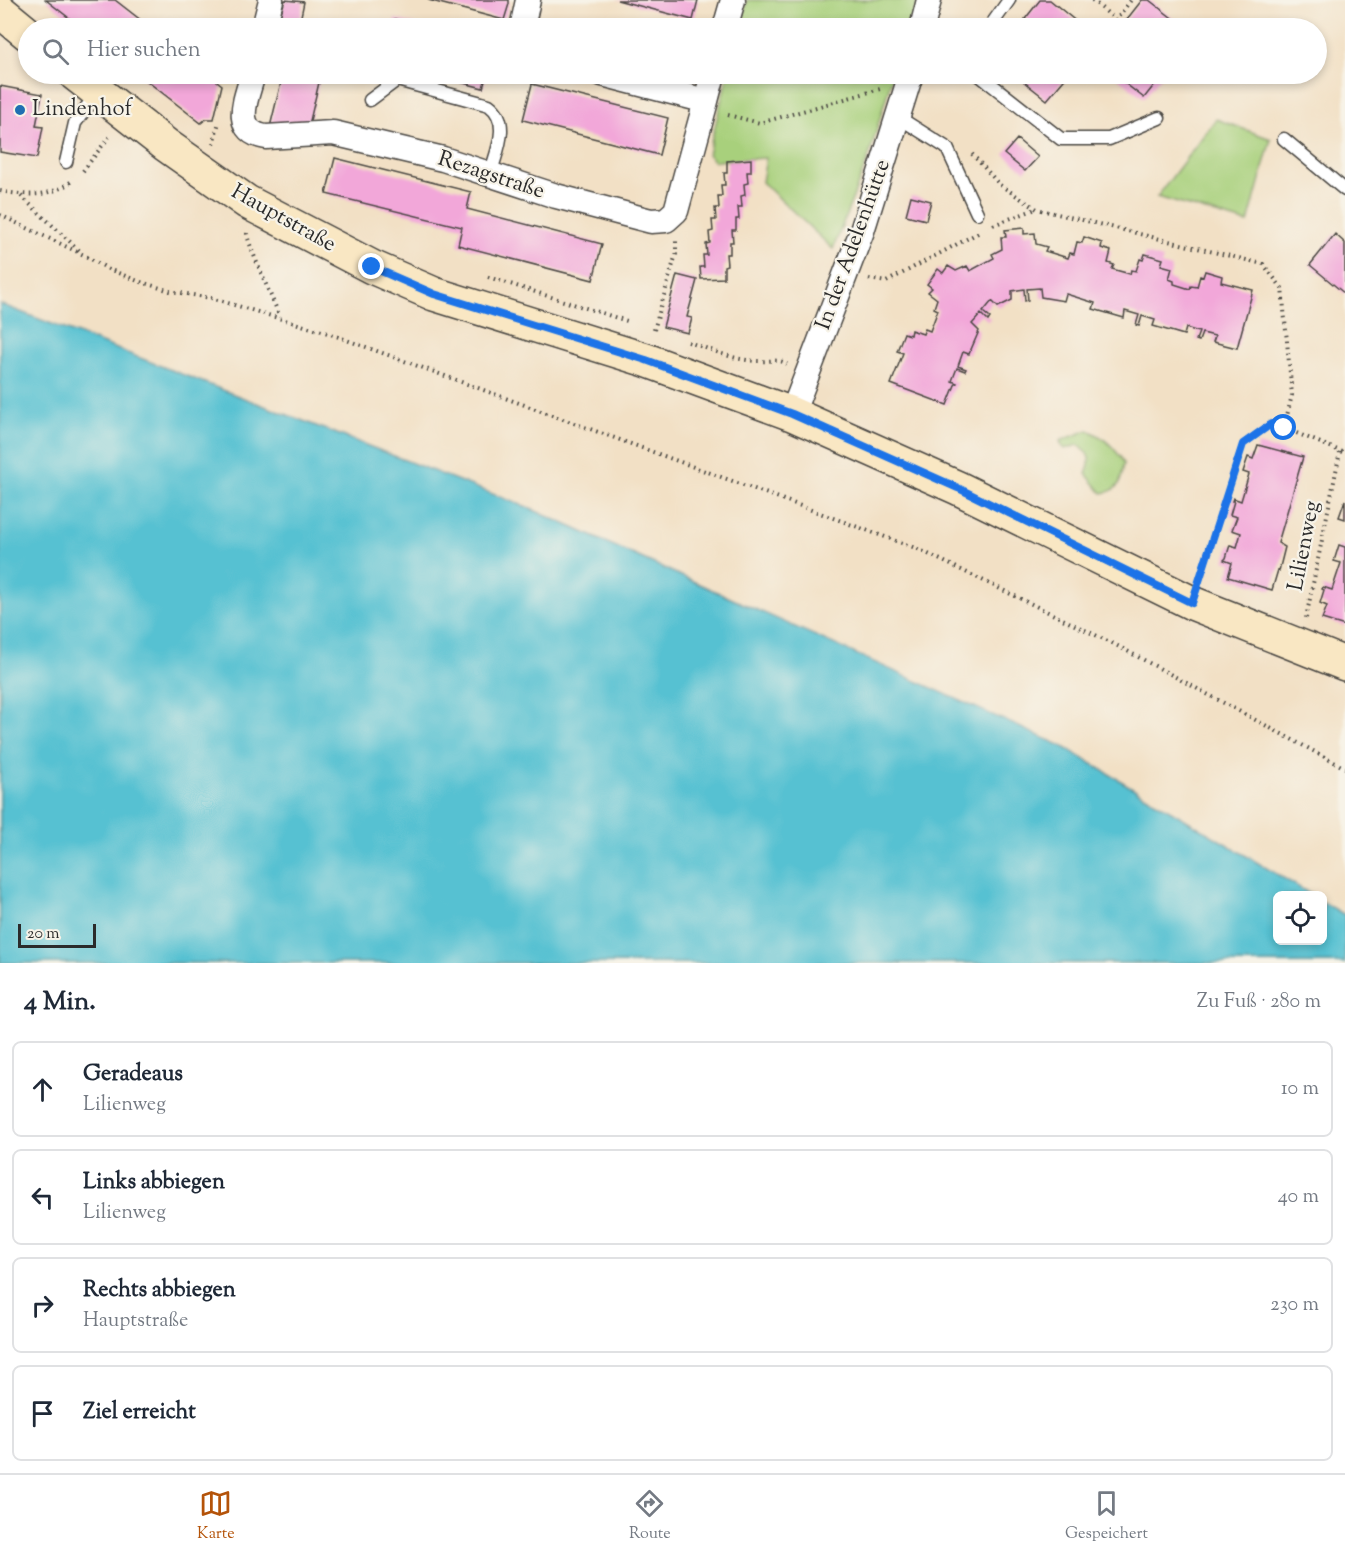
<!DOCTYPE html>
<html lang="de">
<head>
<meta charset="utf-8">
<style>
	body { margin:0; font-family:"Sorts Mill Goudy",serif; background:#f6f6f7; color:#1f2937 }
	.controls { position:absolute; right:18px; bottom:18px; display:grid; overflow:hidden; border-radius:9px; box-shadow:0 3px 9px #0003 }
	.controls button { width:54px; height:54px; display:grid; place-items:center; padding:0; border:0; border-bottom:2px solid #e0e1e3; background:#fff; color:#1f2937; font:30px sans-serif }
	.scale { position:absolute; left:18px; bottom:15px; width:78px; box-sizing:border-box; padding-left:6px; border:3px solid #2b2b2b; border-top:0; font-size:16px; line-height:21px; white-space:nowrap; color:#2b2b2b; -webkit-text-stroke:4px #f7f3e8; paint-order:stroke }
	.stop { position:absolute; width:18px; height:18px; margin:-14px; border:4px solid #1a73e8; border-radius:50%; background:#fff }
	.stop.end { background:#1a73e8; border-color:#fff; box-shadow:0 2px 6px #0008 }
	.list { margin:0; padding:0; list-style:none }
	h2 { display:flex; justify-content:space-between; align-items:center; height:78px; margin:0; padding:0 24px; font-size:26px }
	h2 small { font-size:20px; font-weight:400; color:#747a83 }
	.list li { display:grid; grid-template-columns:39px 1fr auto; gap:18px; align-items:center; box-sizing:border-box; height:96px; margin:0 12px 12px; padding:0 12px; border:2px solid #e0e1e3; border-radius:9px }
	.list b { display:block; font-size:22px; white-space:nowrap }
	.list p { margin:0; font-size:20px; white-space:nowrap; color:#747a83 }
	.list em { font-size:20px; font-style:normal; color:#747a83 }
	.icon { flex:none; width:33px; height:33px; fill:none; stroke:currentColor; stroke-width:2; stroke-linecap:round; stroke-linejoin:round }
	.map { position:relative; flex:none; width:1345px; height:963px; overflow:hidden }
	.search { position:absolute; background:#fff; box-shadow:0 3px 9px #0003; left:18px; right:18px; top:18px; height:66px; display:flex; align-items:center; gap:15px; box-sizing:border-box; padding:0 21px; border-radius:33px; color:#747a83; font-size:22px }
	.sheet { height:510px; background:#fff }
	nav { display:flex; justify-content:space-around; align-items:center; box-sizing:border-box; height:84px; border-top:2px solid #e0e1e3; background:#fff; font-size:16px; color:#747a83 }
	nav a { display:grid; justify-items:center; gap:3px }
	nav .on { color:#b45309 }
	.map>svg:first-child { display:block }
	.green { fill:#a8d07b; stroke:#6a7e53; stroke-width:1.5 }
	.water { fill:#57c1d2; stroke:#41767e; stroke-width:1.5 }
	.building { fill:#f2a7d9 }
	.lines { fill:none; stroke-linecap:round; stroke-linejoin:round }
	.service-casing { stroke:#494642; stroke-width:15 }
	.minor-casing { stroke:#494642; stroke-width:27 }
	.secondary-casing { stroke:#494642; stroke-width:36 }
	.path { stroke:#494642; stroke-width:4; stroke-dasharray:1.5 4.5; stroke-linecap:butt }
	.service { stroke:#fff; stroke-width:12 }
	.minor { stroke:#fff; stroke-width:24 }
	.secondary { stroke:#f9e7c3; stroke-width:33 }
	.route { stroke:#1a73e8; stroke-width:8 }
	.poi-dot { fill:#1f6fb2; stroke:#f7f3e8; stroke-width:2 }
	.labels { text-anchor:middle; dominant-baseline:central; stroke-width:4.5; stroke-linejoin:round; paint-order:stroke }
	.poi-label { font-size:22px; fill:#2b2b2b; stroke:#f7f3e8; text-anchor:start }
	.street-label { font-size:22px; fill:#2b2b2b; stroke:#f7f3e8 }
</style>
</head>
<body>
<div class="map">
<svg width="1345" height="963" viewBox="0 0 1345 963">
	<rect width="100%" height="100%" fill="#f7f3e8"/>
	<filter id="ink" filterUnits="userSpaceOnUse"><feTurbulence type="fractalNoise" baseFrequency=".0167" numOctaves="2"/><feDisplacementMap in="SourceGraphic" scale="12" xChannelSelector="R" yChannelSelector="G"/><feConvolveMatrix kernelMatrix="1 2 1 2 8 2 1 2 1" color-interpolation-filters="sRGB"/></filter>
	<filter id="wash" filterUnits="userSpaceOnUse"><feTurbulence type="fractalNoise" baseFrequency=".008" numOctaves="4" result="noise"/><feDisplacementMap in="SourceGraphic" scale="24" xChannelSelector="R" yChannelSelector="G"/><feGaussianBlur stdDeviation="1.35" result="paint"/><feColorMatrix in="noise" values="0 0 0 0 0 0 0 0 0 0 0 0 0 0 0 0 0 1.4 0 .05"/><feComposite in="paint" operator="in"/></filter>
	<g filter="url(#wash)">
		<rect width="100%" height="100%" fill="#f2e0c5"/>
		<path class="green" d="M747,0h171l-7,28h-171z
			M728,74h165l-24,82 -36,93 -71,-67 4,-24 -52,3 -6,-7z
			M1216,119l55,20 -23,84 -91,-26z
			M1088,430c16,7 28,19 36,33 -3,17 -3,28 -22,30l-16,-19c6,-13 4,-21 -8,-29l-13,4 -4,-4 -1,-4z"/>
		<path class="water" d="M0,304l529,204 535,239 248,148 -34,1v44h44l1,-38 22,13v48h-1345z"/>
		<g id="blocks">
			<path class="building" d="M46,0h69l36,28h-69z
				M285,0l19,2 -4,19 -20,-5z
				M428,0h81v4l-5,16z
				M617,0h81l-5,20z
				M1040,0h10l34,28h-57l4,-4 -6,-5z
				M1142,0h7l36,28h-65z
				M395,19l25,7 -1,2h-26z
				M303,22l23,6h-25z
				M138,74h70l14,11 -8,34h-8l-5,4z
				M283,74h38l-12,51 -39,2z
				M429,74h58l-4,14z
				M1014,74h55l-22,26z
				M1113,74h50l-19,24z
				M532,84l136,34 -9,37 -136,-35z
				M0,86l42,8 -6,32 7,1 -6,31 -37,-6z
				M1017,139l21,18 -13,14 -21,-17z
				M335,158l136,34 -4,17 135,35 -9,36 -135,-35 4,-18 -136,-33z
				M751,159v13h-4l1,11 -4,1 1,11 -4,1 1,11h-4l1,12h-3v11h-4l1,12h-3v12h-4l1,11 -3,1v12l-23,1 -1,-12h4l-1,-12h4l-1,-11 4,-1 -1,-11 4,-1 -1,-11h4l-1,-12h4l-1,-12h4l-1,-11h4l-1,-12h3v-12z
				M911,196l20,5 -5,19 -20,-5z
				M1024,228v6l11,-1 1,11 11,3 -2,4 23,7 2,-5 4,1 3,-12 5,1 2,-6 18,6 -1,5 10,3 -3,12 6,2 -2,4 18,5 1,-4 5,1 4,-12 3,1 2,-6 18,5 -2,6 11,3 -3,11 5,2v3l16,5 1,-3 6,1 3,-11 3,1 2,-6 17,5 -1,6 32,8 -16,58 -24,-6 2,-6 -13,-3 -3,8 -3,-1 3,-8 -13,-4 -2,7 -31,-9 2,-6 -13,-4 -3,10 -3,-1 3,-10 -14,-4 -1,7 -31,-9 2,-6 -29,-9 -2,7 -23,-4 -1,-9 -13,1 1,11 -3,1 -1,-12 -12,2v9l-14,7 -6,-6 -9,11 7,6 -2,3 -7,-7 -9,10 7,7 -10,23 -6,-2 -5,14 8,3 -1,2 -8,-3 -5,13 5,2 -2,2 -8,20 -56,-21 12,-31 -6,-2 7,-18 6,2 1,-5 12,4 2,-5 5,2 8,-21 -4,-2 3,-9 -9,-7 4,-4 -5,-4 11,-15 5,4 5,-7 8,5 11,-5 3,5 24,-13 -2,-4 10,-5 -1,-12h5l-1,-7z
				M1335,234l10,9v51l-35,-29z
				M677,275l20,5 -10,37 5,1 -4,15 -25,-6z
				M1258,445l45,12 -25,86 7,4 -6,24 -1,-1 -6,20 -44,-13 4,-14 -8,-3 2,-2 4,-13 7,2 4,-14 -9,-3 5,-13 -7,-2 4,-14h-2l1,-3 8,3 8,-27 -6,-2 5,-15 5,2z
				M1345,500v19l-6,-2z
				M1339,545l6,2v79l-23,-7 5,-13 -7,-3 4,-13 -2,-1 1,-2 9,3 9,-27 -7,-2z"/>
		</g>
	</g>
	<g filter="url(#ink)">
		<use href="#blocks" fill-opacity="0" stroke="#494642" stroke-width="1.5"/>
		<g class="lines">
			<defs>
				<path id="service" d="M989,28l20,-28
					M978,74l83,65h48l50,-21
					M370,100l27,-20 92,25c23,17 7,47 1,70
					M898,117l49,31 30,65
					M1284,139l61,51
					M66,162l9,-39 22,-30"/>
				<path id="minor" d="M264,28l7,-28
					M522,28l6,-28
					M725,28l8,-28
					M922,28l7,-28
					M253,74c-6,23 -23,57 13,63l67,-4 110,26 113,37 95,25 15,-1 10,-9 30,-110 -104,-27
					M706,101l7,-27
					M792,414l70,-183 49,-157"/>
				<path id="secondary" d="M0,11l28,23
					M75,74l91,71 81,57 125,65 62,27 212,66 146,54 166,74 234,115 153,61"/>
			</defs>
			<use href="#service" class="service-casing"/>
			<use href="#minor" class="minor-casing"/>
			<use href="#secondary" class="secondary-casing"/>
			<path class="path" d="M1092,0l24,20 15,-20
				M728,115l32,8 120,-34
				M213,144l6,-22
				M972,154l28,31 37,24 226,55 19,24 10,107 -8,33 61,25
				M83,171l26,-34
				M0,191c26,5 51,7 73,-11
				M21,196l60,56
				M0,215l84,40 24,14 30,12 32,10 41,7 114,34 593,217 196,95 231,124
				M993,225l43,-16
				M247,233c-1,7 28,72 33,84
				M488,277l142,45
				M869,279l17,3 92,-49
				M654,330l22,-76v-13
				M688,342c22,7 47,19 71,19 10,1 19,-3 28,3
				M1200,577l43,-133 28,-20 13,4
				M1306,618l34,-166"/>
			<use href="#service" class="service"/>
			<use href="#minor" class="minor"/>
			<use href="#secondary" class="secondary"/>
		</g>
	</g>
	<g class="lines" filter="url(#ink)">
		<path class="route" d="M372,267l62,27 212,66 146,54 166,74 234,115 51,-159 28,-20 13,4"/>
	</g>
	<circle class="poi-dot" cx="20" cy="110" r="6"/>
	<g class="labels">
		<g class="poi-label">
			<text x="32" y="110">Lindenhof</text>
		</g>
		<g class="street-label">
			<text transform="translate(491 176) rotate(18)">Rezagstraße</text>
			<text transform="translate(283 219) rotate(29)">Hauptstraße</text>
			<text transform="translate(854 245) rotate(-70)">In der Adelenhütte</text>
			<text transform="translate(1305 546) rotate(-79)">Lilienweg</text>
		</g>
	</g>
</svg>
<div class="controls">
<button><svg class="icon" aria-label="locate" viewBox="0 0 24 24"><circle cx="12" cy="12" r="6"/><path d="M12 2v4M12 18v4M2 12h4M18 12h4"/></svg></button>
</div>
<div class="scale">20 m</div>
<div class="stop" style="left:1284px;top:428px"></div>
<div class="stop end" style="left:372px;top:267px"></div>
<div class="search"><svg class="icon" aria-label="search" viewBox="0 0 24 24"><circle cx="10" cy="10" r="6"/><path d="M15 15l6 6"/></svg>Hier suchen</div>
</div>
<section class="sheet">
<h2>4 Min.<small>Zu Fuß · 280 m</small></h2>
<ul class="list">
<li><svg class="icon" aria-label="ahead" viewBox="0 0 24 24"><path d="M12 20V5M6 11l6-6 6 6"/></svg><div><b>Geradeaus</b><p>Lilienweg</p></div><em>10 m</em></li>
<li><svg class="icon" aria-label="left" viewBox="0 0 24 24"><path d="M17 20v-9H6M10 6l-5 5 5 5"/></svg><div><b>Links abbiegen</b><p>Lilienweg</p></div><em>40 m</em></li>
<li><svg class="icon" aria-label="right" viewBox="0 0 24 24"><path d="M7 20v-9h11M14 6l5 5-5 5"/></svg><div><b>Rechts abbiegen</b><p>Hauptstraße</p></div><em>230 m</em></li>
<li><svg class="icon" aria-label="arrive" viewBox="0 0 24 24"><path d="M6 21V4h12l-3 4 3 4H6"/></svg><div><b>Ziel erreicht</b></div></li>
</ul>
</section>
<nav>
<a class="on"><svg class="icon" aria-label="map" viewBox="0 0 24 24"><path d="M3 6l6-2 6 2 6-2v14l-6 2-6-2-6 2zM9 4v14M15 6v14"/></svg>Karte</a>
<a><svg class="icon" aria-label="directions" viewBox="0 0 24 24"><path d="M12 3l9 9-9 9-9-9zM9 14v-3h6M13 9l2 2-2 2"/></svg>Route</a>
<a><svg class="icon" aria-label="saved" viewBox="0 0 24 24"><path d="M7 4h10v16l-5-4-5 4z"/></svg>Gespeichert</a>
</nav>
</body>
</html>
